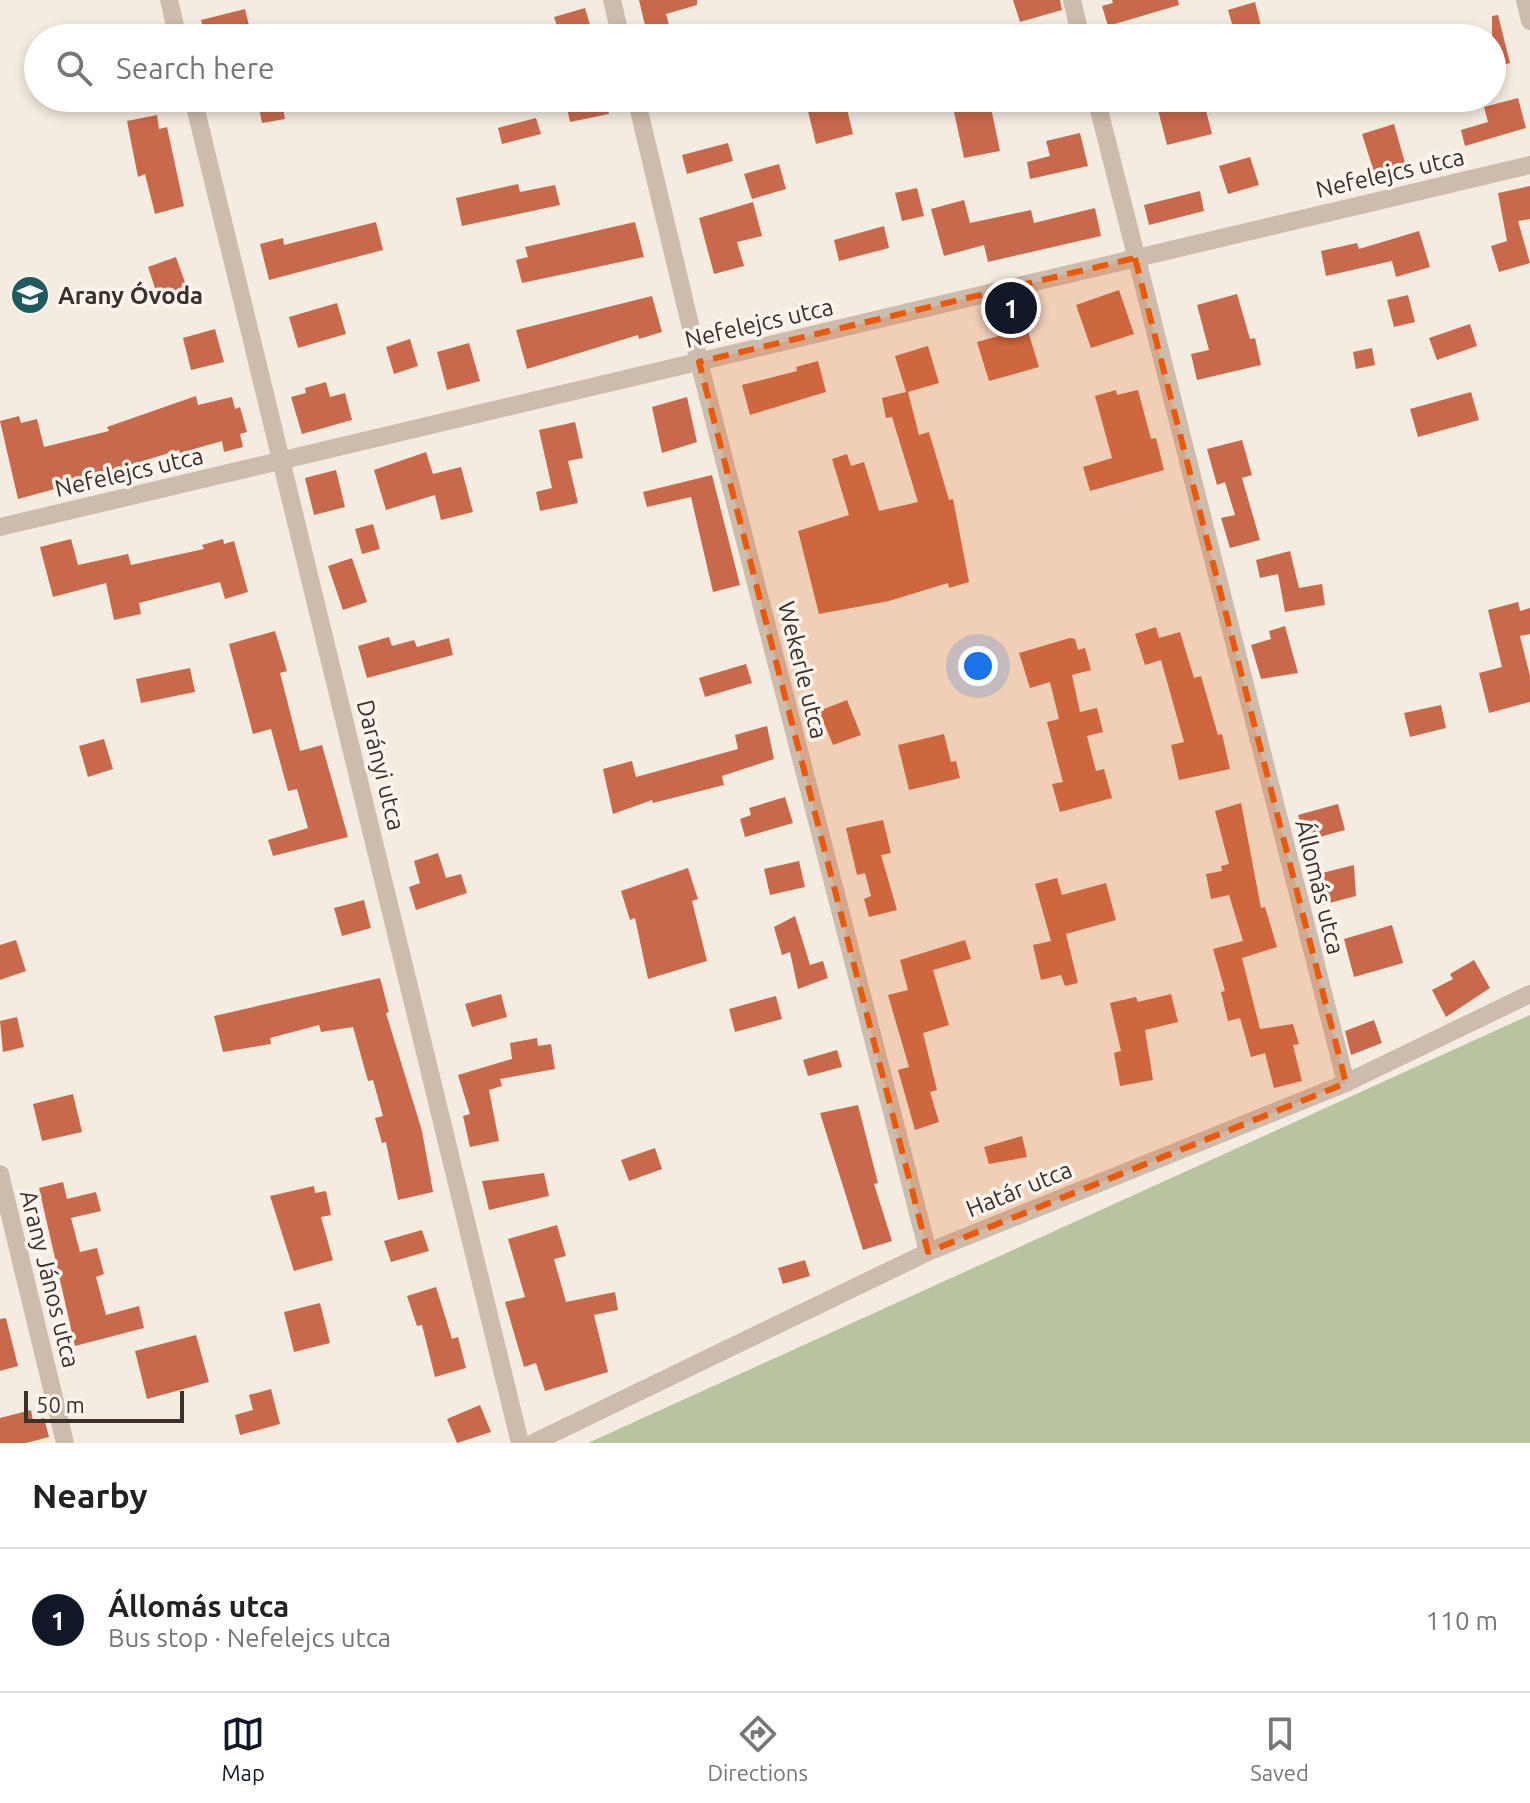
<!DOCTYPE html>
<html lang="en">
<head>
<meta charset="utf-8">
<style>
	body { margin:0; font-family:Ubuntu,sans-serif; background:#f6f6f6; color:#222 }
	.scale { position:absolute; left:24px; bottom:20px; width:160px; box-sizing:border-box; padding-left:8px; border:4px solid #3b302b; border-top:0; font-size:22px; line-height:28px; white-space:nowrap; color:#3b302b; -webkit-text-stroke:6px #fbf5ee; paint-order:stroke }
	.you { position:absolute; left:978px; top:666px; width:28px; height:28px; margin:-20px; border:6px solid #fff; border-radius:50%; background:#1a73e8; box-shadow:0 0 0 12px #1a73e833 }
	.badge { display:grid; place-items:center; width:52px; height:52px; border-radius:50%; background:#111827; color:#fff; font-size:26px; font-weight:700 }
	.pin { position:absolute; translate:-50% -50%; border:4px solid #fff; box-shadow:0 2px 8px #0006 }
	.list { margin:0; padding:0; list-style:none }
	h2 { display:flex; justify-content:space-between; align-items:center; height:104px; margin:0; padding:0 32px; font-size:34px }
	h2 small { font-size:26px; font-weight:400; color:#767676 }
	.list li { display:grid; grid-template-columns:52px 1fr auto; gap:24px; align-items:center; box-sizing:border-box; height:144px; padding:0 32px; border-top:2px solid #e0e0e0 }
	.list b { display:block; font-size:30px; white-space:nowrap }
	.list p { margin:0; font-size:26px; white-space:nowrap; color:#767676 }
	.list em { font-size:26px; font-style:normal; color:#767676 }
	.icon { flex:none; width:44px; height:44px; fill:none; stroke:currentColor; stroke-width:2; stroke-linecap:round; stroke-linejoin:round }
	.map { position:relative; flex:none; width:1530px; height:1443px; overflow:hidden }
	.search { position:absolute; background:#fff; box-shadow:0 4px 12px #0003; left:24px; right:24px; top:24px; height:88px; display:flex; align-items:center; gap:20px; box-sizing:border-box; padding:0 28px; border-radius:44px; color:#767676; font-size:30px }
	.sheet { height:248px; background:#fff }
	nav { display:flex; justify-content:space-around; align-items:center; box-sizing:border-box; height:112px; border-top:2px solid #e0e0e0; background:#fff; font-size:22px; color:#767676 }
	nav a { display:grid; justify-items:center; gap:4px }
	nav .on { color:#111827 }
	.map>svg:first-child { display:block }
	.green { fill:#b8c4a0 }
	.building { fill:#c8694b }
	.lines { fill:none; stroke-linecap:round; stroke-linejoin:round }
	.street { stroke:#cdbbac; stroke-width:18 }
	.marked { fill:#e8590c; fill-opacity:0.2; stroke:#e8590c; stroke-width:6; stroke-dasharray:16 10; stroke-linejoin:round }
	.labels { text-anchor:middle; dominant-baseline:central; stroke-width:7; stroke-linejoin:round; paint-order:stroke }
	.street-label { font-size:24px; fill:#3b302b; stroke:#fbf5ee }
	.poi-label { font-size:24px; font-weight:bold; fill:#3b302b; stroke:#fbf5ee; text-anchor:start }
</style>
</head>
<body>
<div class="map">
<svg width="1530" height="1443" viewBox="0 0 1530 1443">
	<rect width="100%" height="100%" fill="#f4ebe1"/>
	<path class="green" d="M1530,1015v428h-942z"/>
	<path class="building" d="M639,0h58v5l-31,9 4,15 -23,5z
		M1013,0h47l2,10 -42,12z
		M1112,0h66l1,5 -71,21 -6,-20 11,-3z
		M1255,2l9,36h-28l-8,-28z
		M585,8l9,30h-33l-7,-21z
		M245,9l7,29h-47l-4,-18z
		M1498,15l12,48 -18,5v-52z
		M257,98h24l4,21 -23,4z
		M565,98h41l3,16 -39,8z
		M951,98h38l11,53 -36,7z
		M1518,98l8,30 -61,18 -4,-16 27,-8 -4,-15z
		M1203,99l9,35 -45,11 -9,-35z
		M845,101l8,33 -37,10 -8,-33z
		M157,115l2,14 8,-2 17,79 -29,8 -10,-40 -7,3 -11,-56z
		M536,118l5,16 -39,10 -4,-16z
		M1394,124l11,39 -31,9 -12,-38z
		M1080,133l8,33 -58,13 -3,-17 23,-6 -4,-15z
		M728,143l5,18 -46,13 -5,-19z
		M1250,157l9,28 -31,9 -9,-28z
		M779,164l7,25 -34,10 -8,-25z
		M518,184l2,8 35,-7 5,20 -98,21 -6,-28z
		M1530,186v33l-12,2 12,42 -31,9 -8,-26 16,-5 -9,-48z
		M917,188l7,28 -22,5 -7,-28z
		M1200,191l4,20 -55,14 -5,-20z
		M964,200l6,23 61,-13 3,13 61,-15 6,28 -113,26 -4,-17 -40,11 -13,-47z
		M753,202l9,34 -25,6 7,24 -30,8 -15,-56z
		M376,222l7,28 -114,30 -9,-36 23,-6 1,7z
		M635,222l9,35 -122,26 -6,-23 12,-3 -3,-10z
		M884,226l5,22 -50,13 -5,-21z
		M1419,231l11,36 -34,10 -4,-16 -66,15 -5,-25 36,-8 2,6z
		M176,257l12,34 -29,9 -11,-33z
		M1119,290l15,44 -43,14 -15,-43z
		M1237,294l13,45 5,-1 6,27 -64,15 -6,-26 18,-4 -12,-45z
		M1408,295l7,27 -21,5 -7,-27z
		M652,296l10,36 -23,7 -1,-4 -111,34 -11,-39z
		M337,303l9,31 -48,14 -9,-31z
		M1470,324l7,22 -40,14 -8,-22z
		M1027,328l12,39 -50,14 -12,-39z
		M215,329l9,33 -33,8 -8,-32z
		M410,339l8,27 -24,8 -8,-27z
		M469,343l11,38 -33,9 -10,-38z
		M928,346l11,37 -31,9 11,43 10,-3 20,68 4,-1 16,83 -20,6 -1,-5 -59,18 -70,13 -21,-83 51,-16 -17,-56 15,-5 4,12 13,-4 15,49 39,-9 -26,-85 -6,1 -4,-20 24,-6 -11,-36z
		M1372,348l3,17 -19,4 -3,-17z
		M818,361l8,31 -76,23 -8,-30 55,-14 -1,-4z
		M326,382l4,15 15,-4 7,27 -50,14 -11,-37 15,-4 -1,-5z
		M1116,390l1,5 21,-5 13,49 5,-1 8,32 -74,21 -7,-24 29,-9 -17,-62z
		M1471,392l8,28 -61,17 -8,-28z
		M196,396l2,9 34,-8 3,12 5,-2 7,25 -7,2 3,13 -19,5 -2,-11 -42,12 -1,-3 -59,18 -67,15 2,6 -37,10 -18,-78 19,-5 2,7 16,-4 7,28 65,-16 -2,-4z
		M687,397l10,45 -35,11 -10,-46z
		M575,422l8,36 -15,3 10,42 -38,8 -4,-19 16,-4 -13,-58z
		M1242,440l10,35 -10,3 18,62 -30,8 -9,-30 14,-3 -10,-33 -8,3 -10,-36z
		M426,452l7,22 28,-7 12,45 -32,8 -6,-25 -49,15 -12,-40z
		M336,470l9,37 -31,8 -9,-37z
		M712,475l28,110 -27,7 -22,-95 -44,10 -4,-15z
		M373,524l7,25 -18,5 -7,-25z
		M71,539l7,26 50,-11 3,11 73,-16 -2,-4 21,-6 1,5 10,-3 14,51 -23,7 -5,-17 -81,21 2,11 -27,6 -8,-37 -53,14 -13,-50z
		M1290,551l9,37 23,-4 3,21 -40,7 -7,-38 -18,4 -4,-18z
		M352,558l15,44 -24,8 -15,-44z
		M1518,602l2,9 10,-3v26l-10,2 10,40v26l-41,11 -10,-40 23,-6 -14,-57z
		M1285,626l13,47 -37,6 -10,-34 20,-6 -2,-8z
		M1156,627l3,11 21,-6 14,46 7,-2 17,59 4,-1 8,35 -51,11 -8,-35 13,-3 -23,-82 -16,5 -10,-31z
		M275,631l12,40 -7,2 20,78 22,-6 26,92 -75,19 -5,-16 40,-12 -11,-39 -9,2 -17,-62 -18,5 -24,-90z
		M389,637l3,9 22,-6 3,7 32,-9 4,17 -86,23 -9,-32z
		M1070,638l5,1 3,11 7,-2 6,22 -19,5 8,37 17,-4 6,24 -16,4 9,35 8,-2 8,29 -52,14 -8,-28 11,-2 -16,-60 12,-3 -9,-37 -20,6 -11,-35z
		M746,664l6,19 -47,14 -6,-19z
		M190,668l5,24 -54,11 -5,-24z
		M847,700l14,35 -28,10 -14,-34z
		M1441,705l5,23 -36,9 -6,-24z
		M767,726l7,33 -52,17 2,9 -71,18 -1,-3 -39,14 -10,-45 29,-8 4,16 102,-28 -3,-14z
		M944,734l7,28 5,-1 4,17 -51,12 -11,-45z
		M104,739l9,30 -25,8 -9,-31z
		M785,797l8,26 -48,14 -5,-18 11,-4 -2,-7z
		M1241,803l20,105 4,-1 12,40 -35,11 18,71 33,-5 6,20 -6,1 9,36 -28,7 -9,-35 -14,4 -11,-39 -12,3 -7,-29 4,-1 -12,-42 30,-8 -14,-46 -18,4 -5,-25 16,-3 -1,-5 8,-2 -14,-53z
		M1338,804l7,26 -40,11 -7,-26z
		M883,820l8,33 -10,2 16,55 -28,7 -5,-18 7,-3 -6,-23 -8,2 -11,-47z
		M438,853l8,25 15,-4 6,19 -51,17 -7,-23 11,-4 -6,-22z
		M799,861l6,26 -35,8 -6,-26z
		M1354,865l2,31 -34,9 -8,-30z
		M688,868l10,31 -6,2 15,60 -59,18 -13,-61 -5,2 -9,-29z
		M1057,878l5,17 44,-12 10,37 -50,14 12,49 -13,3 -4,-11 -20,5 -8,-35 18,-4 -16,-57z
		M364,900l7,28 -29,8 -8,-28z
		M795,916l15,49 13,-4 5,17 -30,11 -8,-37 -8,3 -8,-28z
		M1392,925l11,38 -49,14 -10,-38z
		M16,940l10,31 -26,9v-35z
		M965,940l6,19 -38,11 16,55 -26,8 14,57 -7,2 9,30 -24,8 -17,-60 11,-3 -21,-72 20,-5 -8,-30z
		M1474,960l16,28 -44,29 -14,-27 21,-11 -3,-5z
		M380,978l9,34 -3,1 36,118 11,61 -35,8 -12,-58 -4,1 -7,-25 8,-2 -10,-36 -5,1 -15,-54 -32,5 -2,-7 -49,13 1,6 -48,8 -9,-36z
		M501,994l6,23 -35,10 -7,-23z
		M1171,994l7,28 -33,8 8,50 -33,6 -6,-33 7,-2 -11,-48 26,-6 2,5z
		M776,996l6,23 -47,13 -6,-23z
		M17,1017l7,30 -21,5 -3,-31z
		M1374,1020l8,23 -31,12 -6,-24z
		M537,1038l1,8 13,-2 4,25 -55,10 2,7 -13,4 10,51 -29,6 -7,-31 7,-2 -12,-39 54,-16 -2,-16z
		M837,1050l5,17 -34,9 -5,-16z
		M73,1094l9,38 -40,9 -9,-37z
		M858,1105l20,78 -4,1 18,57 -29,9 -43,-137z
		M1022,1136l5,21 -38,7 -5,-17z
		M655,1148l7,21 -33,12 -8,-21z
		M544,1173l5,23 -60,14 -7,-29z
		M63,1182l4,17 29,-7 5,19 -30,7 9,34 17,-4 7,26 -8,3 10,38 33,-9 5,22 -69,18 -36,-158z
		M314,1186l1,7 11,-2 5,24 -10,2 12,43 -39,11 -24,-75z
		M557,1225l9,31 -12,3 12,43 49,-10 3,18 -24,5 14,57 -63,19 -9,-28 -12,4 -19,-65 20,-5 -17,-58z
		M422,1230l7,21 -38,11 -7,-21z
		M805,1260l5,16 -27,8 -5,-16z
		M436,1287l16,52 6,-2 8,31 -31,9 -13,-52 -5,1 -10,-30z
		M320,1303l10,40 -36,9 -10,-40z
		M6,1318l12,48 -18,5v-52z
		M196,1335l13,47 -62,17 -12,-48z
		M271,1389l9,35 -40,11 -5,-20 18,-5 -4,-15z
		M480,1405l11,27 -34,11 -10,-24z
		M31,1410l2,11 11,-3 5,19 -23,6h-26v-25z"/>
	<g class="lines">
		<path class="street" d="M169,0l9,38
			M612,0l9,38
			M1072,0l9,38
			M1525,0l5,21
			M193,98l327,1345
			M636,98l63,264 229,890
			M1096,98l250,985
			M0,527l1530,-362
			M0,1174l65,269
			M533,1443l395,-191 418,-169 184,-89"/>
	</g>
	<path class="marked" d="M1135,258l211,825 -418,169 -229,-890z"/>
	<defs>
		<symbol id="school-disc" viewBox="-11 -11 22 22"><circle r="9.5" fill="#1f5a5e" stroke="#fbf5ee"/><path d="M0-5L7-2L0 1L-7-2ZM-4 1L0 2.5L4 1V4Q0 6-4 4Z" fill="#fff"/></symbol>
	</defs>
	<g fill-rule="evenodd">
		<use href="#school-disc" x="8" y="273" width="44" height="44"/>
	</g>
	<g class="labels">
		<g class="street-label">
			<text transform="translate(1390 173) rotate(-13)">Nefelejcs utca</text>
			<text transform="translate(759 323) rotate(-13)">Nefelejcs utca</text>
			<text transform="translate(129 472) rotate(-13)">Nefelejcs utca</text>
			<text transform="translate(803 670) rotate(76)">Wekerle utca</text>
			<text transform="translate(381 765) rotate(76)">Darányi utca</text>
			<text transform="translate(1320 887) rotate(76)">Állomás utca</text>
			<text transform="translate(1019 1189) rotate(-22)">Határ utca</text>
			<text transform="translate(50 1279) rotate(76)">Arany János utca</text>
		</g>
		<g class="poi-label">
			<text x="58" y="295">Arany Óvoda</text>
		</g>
	</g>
</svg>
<div class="scale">50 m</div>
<div class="you"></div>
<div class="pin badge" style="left:1011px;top:308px">1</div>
<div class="search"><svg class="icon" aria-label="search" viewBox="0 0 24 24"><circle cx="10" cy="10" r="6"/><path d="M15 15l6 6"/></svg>Search here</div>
</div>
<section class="sheet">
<h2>Nearby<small></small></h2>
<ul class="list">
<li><span class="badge">1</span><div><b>Állomás utca</b><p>Bus stop · Nefelejcs utca</p></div><em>110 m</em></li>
</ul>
</section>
<nav>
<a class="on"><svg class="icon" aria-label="map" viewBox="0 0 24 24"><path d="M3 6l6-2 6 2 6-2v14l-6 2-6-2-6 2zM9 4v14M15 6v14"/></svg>Map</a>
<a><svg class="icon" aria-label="directions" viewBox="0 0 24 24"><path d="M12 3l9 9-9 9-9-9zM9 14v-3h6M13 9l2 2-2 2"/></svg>Directions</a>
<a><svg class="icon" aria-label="saved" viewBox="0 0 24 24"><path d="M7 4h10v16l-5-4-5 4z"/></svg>Saved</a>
</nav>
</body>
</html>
